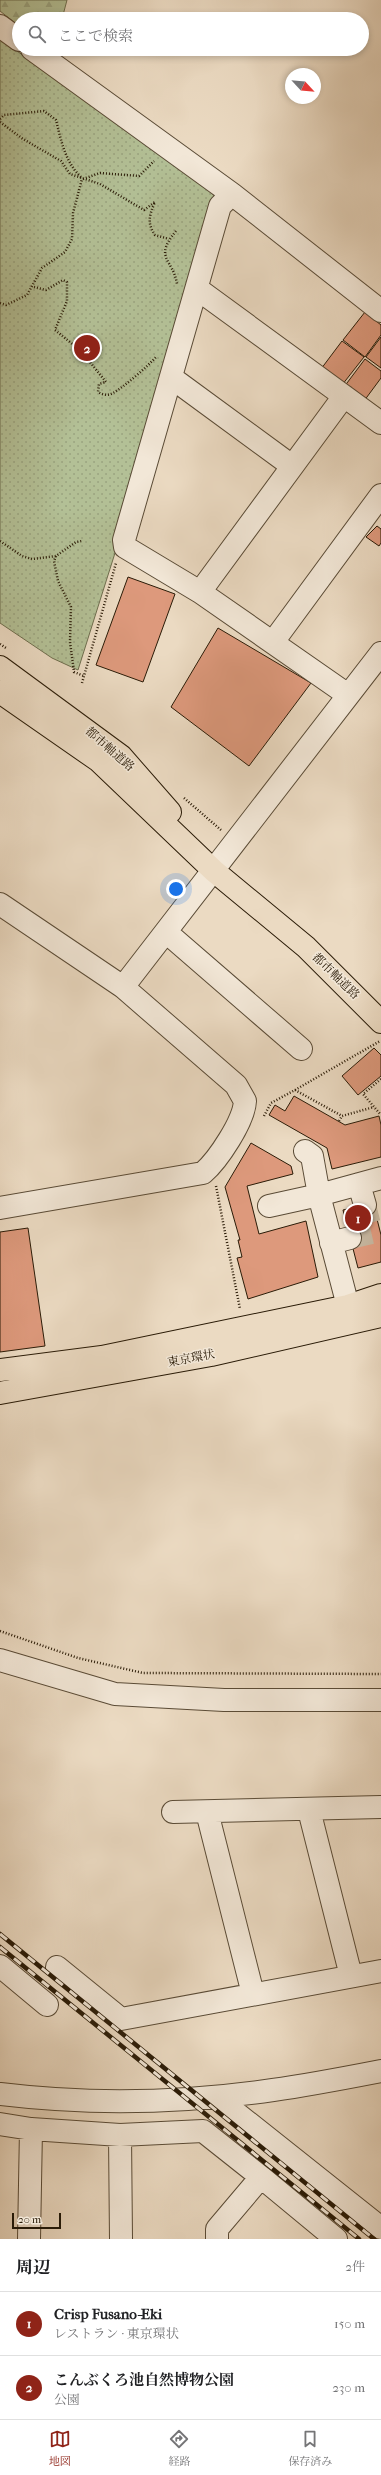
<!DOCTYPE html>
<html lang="ja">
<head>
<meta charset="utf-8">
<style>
	body { margin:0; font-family:"IM FELL French Canon","Noto Serif JP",serif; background:#f6f6f6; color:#202124 }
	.compass { position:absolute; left:285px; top:68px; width:36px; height:36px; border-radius:50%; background:#fff; box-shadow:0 2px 6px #0003; rotate:116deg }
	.scale { position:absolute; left:12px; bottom:10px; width:49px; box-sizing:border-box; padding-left:4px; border:2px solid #2a1b07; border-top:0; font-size:11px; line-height:14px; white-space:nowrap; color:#2a1b07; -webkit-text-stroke:3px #f2e7d7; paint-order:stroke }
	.you { position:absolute; left:176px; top:889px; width:14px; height:14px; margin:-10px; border:3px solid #fff; border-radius:50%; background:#1a73e8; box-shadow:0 0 0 6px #1a73e833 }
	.badge { display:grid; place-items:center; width:26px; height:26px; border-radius:50%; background:#8f2418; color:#fff; font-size:13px; font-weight:700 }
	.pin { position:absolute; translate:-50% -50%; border:2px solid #fff; box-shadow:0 1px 4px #0006 }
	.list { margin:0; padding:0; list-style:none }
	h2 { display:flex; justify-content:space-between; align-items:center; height:52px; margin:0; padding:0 16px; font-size:17px }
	h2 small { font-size:13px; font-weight:400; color:#757577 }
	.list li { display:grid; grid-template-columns:26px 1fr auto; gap:12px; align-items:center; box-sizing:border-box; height:64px; padding:0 16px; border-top:1px solid #e0e0e0 }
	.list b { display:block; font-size:15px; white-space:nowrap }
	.list p { margin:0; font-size:13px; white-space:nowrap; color:#757577 }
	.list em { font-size:13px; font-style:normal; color:#757577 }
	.icon { flex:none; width:22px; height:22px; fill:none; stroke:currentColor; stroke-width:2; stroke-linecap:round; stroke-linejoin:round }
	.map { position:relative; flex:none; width:381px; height:2239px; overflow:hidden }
	.search { position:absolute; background:#fff; box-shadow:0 2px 6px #0003; left:12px; right:12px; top:12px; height:44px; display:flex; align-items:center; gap:10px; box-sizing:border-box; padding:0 14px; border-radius:22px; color:#757577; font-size:15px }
	.sheet { height:180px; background:#fff }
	nav { display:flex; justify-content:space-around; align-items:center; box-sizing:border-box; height:56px; border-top:1px solid #e0e0e0; background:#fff; font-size:11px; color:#757577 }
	nav a { display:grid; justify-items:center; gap:2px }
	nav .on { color:#8f2418 }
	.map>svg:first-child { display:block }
	.forest { fill:url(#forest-firs); stroke:#6e6e4e }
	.park { fill:url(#park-dots); stroke:#6e6e4e }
	.building { fill:#dd997c; stroke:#2a1b07 }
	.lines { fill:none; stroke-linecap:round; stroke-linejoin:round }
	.minor-tunnel { stroke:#c4b49d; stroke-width:22; stroke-dasharray:22 11; stroke-linecap:butt }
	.minor-casing { stroke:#5a4b36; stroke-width:24 }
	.major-casing { stroke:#2a1b07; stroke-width:24 }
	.highway-casing { stroke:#2a1b07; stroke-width:24 }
	.path { stroke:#2a1b07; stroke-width:2.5; stroke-dasharray:1 2; stroke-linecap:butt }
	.minor { stroke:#f2e7d7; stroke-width:22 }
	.major { stroke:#ebdac2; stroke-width:22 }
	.highway { stroke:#ebdac2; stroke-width:22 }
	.rail-casing { stroke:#2a1b07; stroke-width:4.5 }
	.rail { stroke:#f2e7d7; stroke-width:3; stroke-dasharray:9; stroke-linecap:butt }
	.labels { text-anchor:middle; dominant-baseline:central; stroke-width:3; stroke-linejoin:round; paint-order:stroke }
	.street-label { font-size:12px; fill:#2a1b07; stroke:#f2e7d7 }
</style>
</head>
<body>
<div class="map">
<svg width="381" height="2239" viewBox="0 0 381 2239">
	<defs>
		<pattern id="forest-firs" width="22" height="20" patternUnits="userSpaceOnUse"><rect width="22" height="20" fill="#b3c096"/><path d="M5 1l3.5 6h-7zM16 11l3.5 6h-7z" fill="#9aa480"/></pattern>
		<pattern id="park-dots" width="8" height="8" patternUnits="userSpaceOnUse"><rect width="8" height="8" fill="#b3c096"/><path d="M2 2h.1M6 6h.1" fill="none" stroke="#9aa480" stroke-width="1.8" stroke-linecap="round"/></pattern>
	</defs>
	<rect width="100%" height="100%" fill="#ebdac2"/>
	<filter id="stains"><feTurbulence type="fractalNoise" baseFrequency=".005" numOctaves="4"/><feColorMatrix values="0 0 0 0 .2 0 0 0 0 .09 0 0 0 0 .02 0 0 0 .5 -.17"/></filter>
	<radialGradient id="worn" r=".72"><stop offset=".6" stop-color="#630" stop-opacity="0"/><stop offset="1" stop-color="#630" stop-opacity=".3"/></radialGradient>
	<path class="forest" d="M0,0h67l-5,19h-43v7l-19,-15z"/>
	<path class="park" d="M0,39l204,144 11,14 -69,258 -68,215 -26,-12 -52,-35z"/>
	<path class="building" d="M365,312l16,13v10l-16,22 -22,-17z
		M381,337v31l-15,-11z
		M342,341l22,16 -22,28 -21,-16z
		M365,359l16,12v7l-17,23 -20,-14z
		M377,526l4,3v14l-2,3 -13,-9z
		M128,577l47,17 -32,88 -47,-17z
		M218,628l93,55 -62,83 -78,-59z
		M374,1048l7,7v21l-23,19 -16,-19z
		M294,1096l51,29 34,-9 2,9v32l-49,12 -5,-21 -58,-33 6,-10 10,6z
		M251,1143l40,23 2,8 -46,12 12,48 47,-13 12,56 -70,22 -11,-41 5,-1 -4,-17h2l-15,-53z
		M373,1203l8,32v27l-23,6 -15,-58z
		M28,1228l17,118 -45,6v-120z"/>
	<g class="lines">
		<path class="minor-tunnel" d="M350,1238l22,-5 -7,-28"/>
		<defs>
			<path id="minor" d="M0,26l19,14
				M32,49l200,145 149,117
				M232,194l-12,12 -96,334 1,7 75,45 148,103
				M196,290l7,3 178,130
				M172,378l120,88
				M200,592l144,-196
				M273,642l108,-147
				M0,904l123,83 113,98 9,16c-1,20 -27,59 -42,72l-203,35
				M166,932l135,117
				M123,987l258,-334
				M305,1151l7,5 7,39 62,-17
				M359,1184l6,21
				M269,1206l50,-11 29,111
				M331,1243l19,-5
				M0,1660l115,34 109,6h157
				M309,1810l42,166
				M173,1812l208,-5
				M207,1812l46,182
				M0,1966l47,39
				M57,1967l64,52 260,-48
				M0,2094c90,11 183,9 273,-4 36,-5 72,-12 108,-19
				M216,2097l165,131
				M0,2124l31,5 89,6 1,104
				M120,2135l83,-4 58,46 -44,52v10
				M261,2177l75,62
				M29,2239l2,-110"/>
			<path id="major" d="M0,667l121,89 49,56
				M0,692l99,69 115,110 92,76 75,75"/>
			<path id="highway" d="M0,1370l102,-13 246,-51 33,-11
				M0,1393l211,-38 170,-39"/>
		</defs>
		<use href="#minor" class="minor-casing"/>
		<use href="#major" class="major-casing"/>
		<use href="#highway" class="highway-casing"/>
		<path class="path" d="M0,119l4,-4 40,-4 12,9c5,20 9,42 25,57
			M0,122l23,17 38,22 9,13 30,10 44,26 11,-8c-6,14 -8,21 0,33l14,4
			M83,179l17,-6 39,3 15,-15
			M176,231c-23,28 -3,27 1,53
			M34,287l12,3 17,-10 4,2v19l-12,29 26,21 25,31 -7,2 -1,8c5,3 10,4 15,1 11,-6 35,-27 43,-36
			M0,303l6,2 21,-10 15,-27 23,-16 7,-13 1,-26 9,-34
			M0,541l22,15 10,3 24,-3 20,-14 6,-1
			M56,556l-2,5 4,20 13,26 -1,35 4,30 10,4
			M0,644l6,4
			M82,683l34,-120
			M184,798l37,32
			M381,1079l-18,15 18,21
			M295,1090l85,-49
			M264,1116l7,-13 24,-13 47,26
			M339,1121l3,-5 32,-9
			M216,1186l24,123
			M0,1631l78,27 65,15 238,1"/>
		<use href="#minor" class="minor"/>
		<use href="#major" class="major"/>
		<use href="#highway" class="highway"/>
		<defs>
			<path id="rail" d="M0,1934l374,305
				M0,1947l359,292"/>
		</defs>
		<use href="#rail" class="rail-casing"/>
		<use href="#rail" class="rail"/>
	</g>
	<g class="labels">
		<g class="street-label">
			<text transform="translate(110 749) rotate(41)">都市軸道路</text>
			<text transform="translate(336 976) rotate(44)">都市軸道路</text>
			<text transform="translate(191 1358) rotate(-11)">東京環状</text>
		</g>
	</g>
	<rect width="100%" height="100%" filter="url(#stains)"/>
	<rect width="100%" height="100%" fill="url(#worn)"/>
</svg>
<svg class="compass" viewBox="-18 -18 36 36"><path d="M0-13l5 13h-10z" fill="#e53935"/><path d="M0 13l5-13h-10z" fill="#757577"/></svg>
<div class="scale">20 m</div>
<div class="you"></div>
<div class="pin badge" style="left:358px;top:1218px">1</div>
<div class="pin badge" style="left:87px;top:348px">2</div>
<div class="search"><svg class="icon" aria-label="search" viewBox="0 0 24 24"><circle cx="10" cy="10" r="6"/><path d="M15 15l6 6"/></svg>ここで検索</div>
</div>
<section class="sheet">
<h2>周辺<small>2件</small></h2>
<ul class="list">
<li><span class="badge">1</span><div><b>Crisp Fusano-Eki</b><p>レストラン · 東京環状</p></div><em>150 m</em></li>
<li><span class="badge">2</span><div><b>こんぶくろ池自然博物公園</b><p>公園</p></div><em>230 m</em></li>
</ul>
</section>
<nav>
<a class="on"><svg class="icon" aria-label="map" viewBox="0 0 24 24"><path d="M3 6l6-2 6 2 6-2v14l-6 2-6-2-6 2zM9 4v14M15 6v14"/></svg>地図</a>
<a><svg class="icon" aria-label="directions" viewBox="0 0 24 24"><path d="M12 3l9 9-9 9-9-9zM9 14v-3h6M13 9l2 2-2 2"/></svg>経路</a>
<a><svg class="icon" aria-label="saved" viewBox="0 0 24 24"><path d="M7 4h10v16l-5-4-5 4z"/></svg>保存済み</a>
</nav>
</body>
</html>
